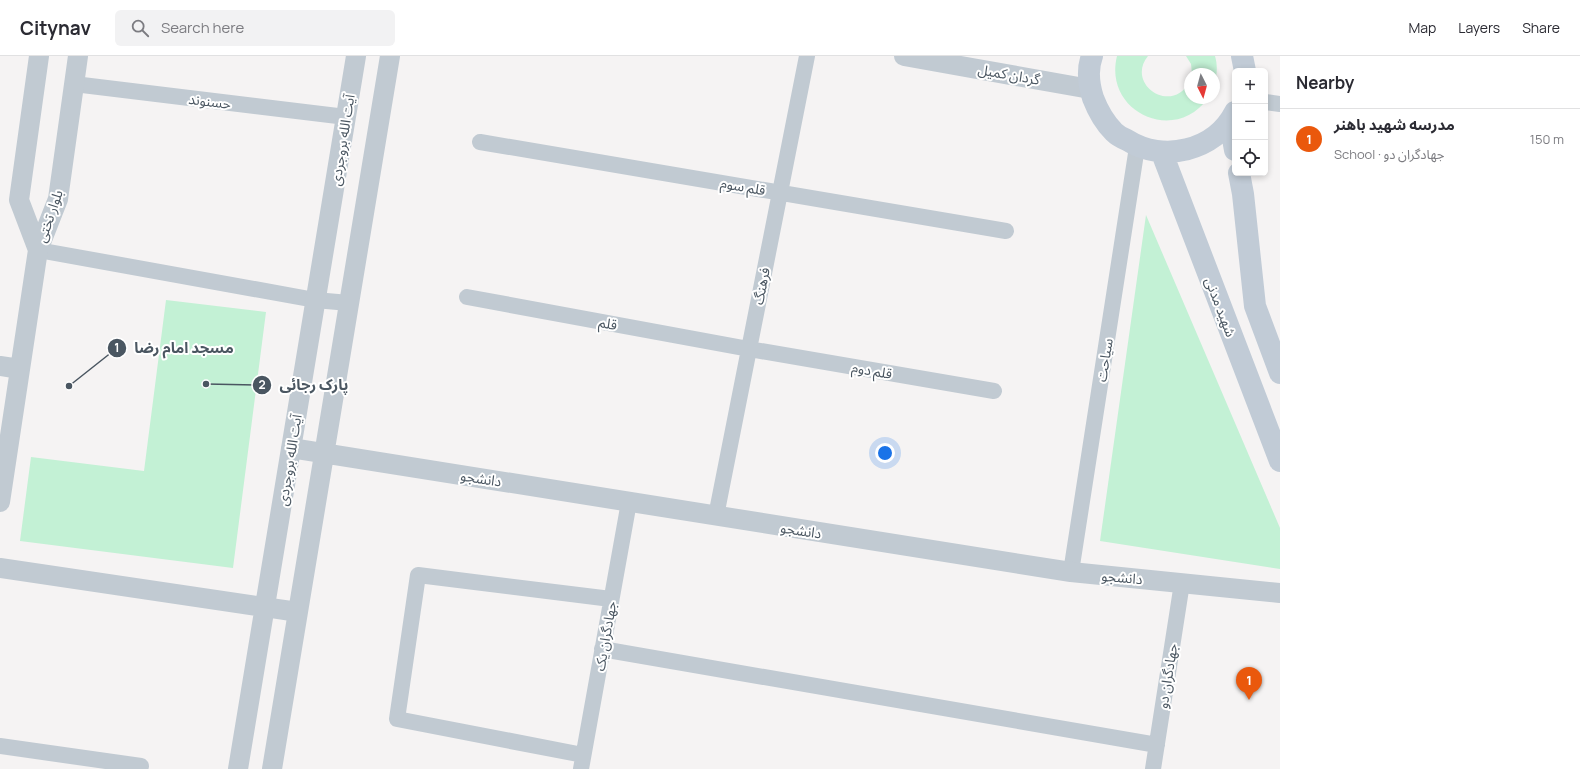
<!DOCTYPE html>
<html lang="en">
<head>
<meta charset="utf-8">
<style>
	body { margin:0; font-family:Manrope,"Noto Sans Arabic",sans-serif; background:#f2f2f3; color:#2b2b33 }
	.controls { position:absolute; right:12px; top:12px; display:grid; overflow:hidden; border-radius:6px; box-shadow:0 2px 6px #0003 }
	.controls button { width:36px; height:36px; display:grid; place-items:center; padding:0; border:0; border-bottom:1px solid #e1e1e2; background:#fff; color:#2b2b33; font:20px sans-serif }
	.compass { position:absolute; left:1184px; top:12px; width:36px; height:36px; border-radius:50%; background:#fff; box-shadow:0 2px 6px #0003; rotate:174deg }
	.you { position:absolute; left:885px; top:397px; width:14px; height:14px; margin:-10px; border:3px solid #fff; border-radius:50%; background:#1a73e8; box-shadow:0 0 0 6px #1a73e833 }
	.badge { display:grid; place-items:center; width:26px; height:26px; border-radius:50%; background:#ea580c; color:#fff; font-size:13px; font-weight:700 }
	.pin { position:absolute; translate:-50% -33px; filter:drop-shadow(0 1px 2px #0008) }
	.pin::after { content:''; position:absolute; top:21px; width:14px; height:12px; background:inherit; clip-path:polygon(0 0,100% 0,50% 100%) }
	.list { margin:0; padding:0; list-style:none }
	h2 { display:flex; justify-content:space-between; align-items:center; height:52px; margin:0; padding:0 16px; font-size:17px }
	h2 small { font-size:13px; font-weight:400; color:#7c7c81 }
	.list li { display:grid; grid-template-columns:26px 1fr auto; gap:12px; align-items:center; box-sizing:border-box; height:60px; padding:0 16px; border-top:1px solid #e1e1e2 }
	.list b { display:block; font-size:15px; white-space:nowrap }
	.list p { margin:0; font-size:13px; white-space:nowrap; color:#7c7c81 }
	.list em { font-size:13px; font-style:normal; color:#7c7c81 }
	.icon { flex:none; width:22px; height:22px; fill:none; stroke:currentColor; stroke-width:2; stroke-linecap:round; stroke-linejoin:round }
	.map { position:relative; flex:none; width:1280px; height:713px; overflow:hidden }
	header { display:flex; align-items:center; gap:24px; box-sizing:border-box; height:56px; padding:0 20px; background:#fff; border-bottom:1px solid #e1e1e2 }
	header strong { font-size:19px }
	nav { display:flex; gap:22px; margin-inline-start:auto; font-size:14px }
	.search { width:280px; height:36px; background:#f2f2f3; display:flex; align-items:center; gap:10px; box-sizing:border-box; padding:0 14px; border-radius:6px; color:#7c7c81; font-size:15px }
	main { display:flex }
	aside { flex:1; background:#fff }
	.map>svg:first-child { display:block }
	.green { fill:#c3f1d5 }
	.lines { fill:none; stroke-linecap:round; stroke-linejoin:round }
	.minor { stroke:#c1cad2; stroke-width:16 }
	.tertiary { stroke:#c1cad2; stroke-width:20 }
	.secondary { stroke:#c1cbd6; stroke-width:22 }
	.labels { text-anchor:middle; dominant-baseline:central; stroke-width:4; stroke-linejoin:round; paint-order:stroke }
	.street-label { font-size:14px; fill:#4a5661; stroke:#fff }
	.leader { fill:none; stroke:#4a5661; stroke-width:1.5 }
	.callout-dot { fill:#4a5661; stroke:#fff; stroke-width:1.5 }
	.mark-label { font-size:12px; text-anchor:middle; font-weight:bold; fill:#fff }
	.callout-label { font-size:15px; text-anchor:middle; font-weight:bold; fill:#4a5661; stroke:#fff; stroke-width:4; stroke-linejoin:round; paint-order:stroke }
</style>
</head>
<body>
<header>
<strong>Citynav</strong>
<div class="search"><svg class="icon" aria-label="search" viewBox="0 0 24 24"><circle cx="10" cy="10" r="6"/><path d="M15 15l6 6"/></svg>Search here</div>
<nav><a>Map</a><a>Layers</a><a>Share</a></nav>
</header>
<main>
<div class="map">
<svg width="1280" height="713" viewBox="0 0 1280 713">
	<rect width="100%" height="100%" fill="#f5f3f3"/>
	<path class="green" d="M1117,0h31c-23,28 24,60 42,25v17h18c-33,47 -105,14 -91,-42z
		M1186,0h29c3,10 2,20 -1,29v-11h-22l-1,-10z
		M1146,159l134,313v41l-180,-28z
		M166,244l100,12 -33,256 -213,-27 11,-84 113,14z"/>
	<g class="lines">
		<path class="minor" d="M74,28l272,33
			M1265,46l15,2
			M480,86l526,89
			M38,194l277,50 34,3
			M467,241l282,52 245,42
			M716,460l91,-460
			M1071,516l66,-425
			M602,593l555,96
			M0,690l141,20
			M583,699l-186,-36 21,-144 193,24
			M581,713l48,-267
			M1153,713l29,-186"/>
		<path class="tertiary" d="M904,0l186,33
			M38,194l-19,-50 20,-144
			M0,310l20,3
			M291,392l780,124 209,21
			M0,446l38,-252 20,-51 20,-143
			M0,512l298,44
			M238,713l118,-713
			M272,713l118,-713"/>
		<path class="secondary" d="M1092,0c-5,13 -3,29 1,42 5,13 11,24 21,34 3,3 8,6 13,8 36,23 88,11 108,-28
			M1242,0l3,15
			M1230,66l5,28
			M1162,97l118,308
			M1239,117l4,21 12,112 25,67"/>
	</g>
	<g class="labels">
		<g class="street-label">
			<text transform="translate(1009 18) rotate(10)">گردان کمیل</text>
			<text transform="translate(210 45) rotate(7)">حسنوند</text>
			<text transform="translate(342 84) rotate(-81)">آیت الله بروجردی</text>
			<text transform="translate(743 130) rotate(10)">قلم سوم</text>
			<text transform="translate(49 160) rotate(-71)">بلوار تختی</text>
			<text transform="translate(761 230) rotate(-79)">فرهنگ</text>
			<text transform="translate(1221 251) rotate(69)">شهید مدنی</text>
			<text transform="translate(608 267) rotate(10)">قلم</text>
			<text transform="translate(1104 304) rotate(-81)">سیاحت</text>
			<text transform="translate(872 314) rotate(10)">قلم دوم</text>
			<text transform="translate(289 404) rotate(-81)">آیت الله بروجردی</text>
			<text transform="translate(481 422) rotate(9)">دانشجو</text>
			<text transform="translate(801 474) rotate(9)">دانشجو</text>
			<text transform="translate(1122 521) rotate(5)">دانشجو</text>
			<text transform="translate(605 580) rotate(-80)">جهادگران یک</text>
			<text transform="translate(1167 620) rotate(-81)">جهادگران دو</text>
		</g>
	</g>
	<path class="leader" d="M69 330L117 292M206 328L262 329"/>
	<g class="callout-dot">
		<circle cx="69" cy="330" r="4"/>
		<circle cx="206" cy="328" r="4"/>
		<circle cx="117" cy="292" r="10"/>
		<circle cx="262" cy="329" r="10"/>
	</g>
	<g class="mark-label">
		<text x="117" y="296">1</text>
		<text x="262" y="333">2</text>
	</g>
	<g class="callout-label">
		<text x="184" y="297">مسجد امام رضا</text>
		<text x="314" y="334">پارک رجائی</text>
	</g>
</svg>
<div class="controls">
<button>+</button>
<button>−</button>
<button><svg class="icon" aria-label="locate" viewBox="0 0 24 24"><circle cx="12" cy="12" r="6"/><path d="M12 2v4M12 18v4M2 12h4M18 12h4"/></svg></button>
</div>
<svg class="compass" viewBox="-18 -18 36 36"><path d="M0-13l5 13h-10z" fill="#e53935"/><path d="M0 13l5-13h-10z" fill="#7c7c81"/></svg>
<div class="you"></div>
<div class="pin badge" style="left:1249px;top:644px">1</div>
</div>
<aside>
<h2>Nearby<small></small></h2>
<ul class="list">
<li><span class="badge">1</span><div><b>مدرسه شهید باهنر</b><p>School · جهادگران دو</p></div><em>150 m</em></li>
</ul>
</aside>
</main>
</body>
</html>
